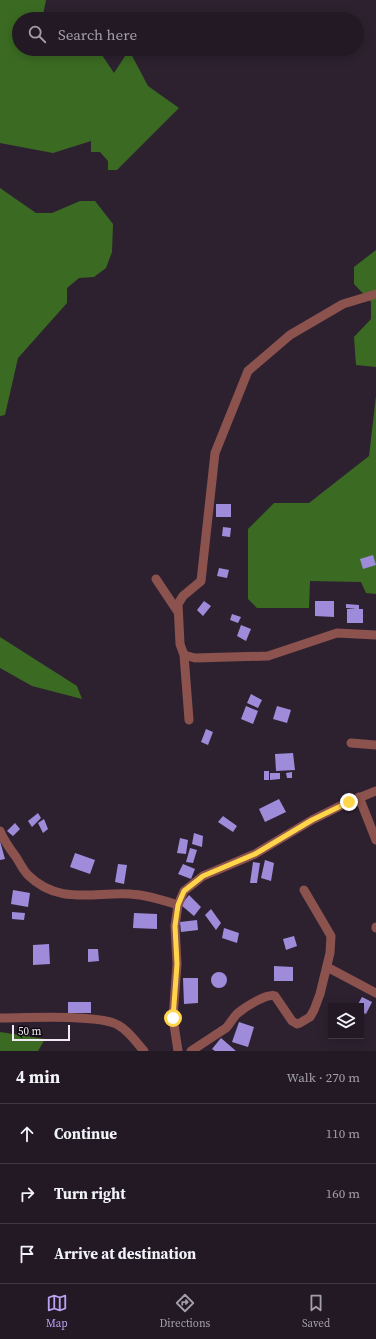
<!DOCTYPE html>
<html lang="en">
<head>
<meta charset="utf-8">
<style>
	body { margin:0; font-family:"Source Serif 4",serif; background:#2a222c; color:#f1f3f6 }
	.controls { position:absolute; right:12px; bottom:12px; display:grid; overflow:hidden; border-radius:0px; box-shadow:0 2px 10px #0003 }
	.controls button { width:36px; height:36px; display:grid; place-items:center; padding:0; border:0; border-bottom:1px solid #3f3841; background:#221924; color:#f1f3f6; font:20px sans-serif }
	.scale { position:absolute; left:12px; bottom:10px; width:58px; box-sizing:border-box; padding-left:4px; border:2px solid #f1e9f3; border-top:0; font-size:11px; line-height:14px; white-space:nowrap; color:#f1e9f3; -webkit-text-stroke:3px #120d13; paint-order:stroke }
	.stop { position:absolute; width:12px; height:12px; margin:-9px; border:3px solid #ffd54a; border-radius:50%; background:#fff }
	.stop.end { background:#ffd54a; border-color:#fff; box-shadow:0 1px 4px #0008 }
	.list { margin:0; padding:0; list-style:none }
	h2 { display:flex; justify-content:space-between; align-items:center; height:52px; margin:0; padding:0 16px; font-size:17px }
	h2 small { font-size:13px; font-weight:400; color:#a2a0a6 }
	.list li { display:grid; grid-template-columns:26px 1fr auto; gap:12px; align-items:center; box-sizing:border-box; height:60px; padding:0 16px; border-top:1px solid #3f3841 }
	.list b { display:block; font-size:15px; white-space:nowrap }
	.list em { font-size:13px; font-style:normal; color:#a2a0a6 }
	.icon { flex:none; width:22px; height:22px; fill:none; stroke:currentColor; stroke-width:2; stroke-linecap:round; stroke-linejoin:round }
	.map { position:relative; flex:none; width:376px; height:1051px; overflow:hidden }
	.search { position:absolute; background:#221924; box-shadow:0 2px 10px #0003; left:12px; right:12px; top:12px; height:44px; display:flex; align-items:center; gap:10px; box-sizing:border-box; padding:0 14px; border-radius:22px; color:#a2a0a6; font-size:15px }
	.sheet { height:232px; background:#221924 }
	nav { display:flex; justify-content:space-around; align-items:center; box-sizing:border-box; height:56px; border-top:1px solid #3f3841; background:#221924; font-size:11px; color:#a2a0a6 }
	nav a { display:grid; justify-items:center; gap:2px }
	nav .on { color:#bca0f2 }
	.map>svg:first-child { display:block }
	.forest { fill:#3b6b22 }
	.building { fill:#9e8cdb }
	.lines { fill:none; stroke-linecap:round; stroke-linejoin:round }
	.minor { stroke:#8c524e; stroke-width:9 }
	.route { stroke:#ffd54a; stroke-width:5 }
</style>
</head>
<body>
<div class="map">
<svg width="376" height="1051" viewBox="0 0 376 1051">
	<rect width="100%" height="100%" fill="#2d2130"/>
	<path class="forest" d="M0,0h46l-3,15 6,4h-30v30h79l16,24 15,-23 19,36 31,22 -62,62h-9v-9l-8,-9h-9v-11l-38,12 -53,-10z
		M0,188l36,25h16l28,-12h15l18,23 -1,28 -6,16 -12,9 -15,1 -12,10v15l-49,55 -13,57 -5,1z
		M376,250v117l-20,-2 -2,-28 17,-18v-17l-17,-18v-17z
		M376,396v198l-10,-1 -5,-11 -51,-1 -1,27h-52l-9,-9v-70l26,-26h35l60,-47z
		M0,637l77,49 5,13 -50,-13 -32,-18z
		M0,1032l45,7 -7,12h-38z"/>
	<path class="building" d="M216,504h15v13h-15z
		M223,527l8,1 -1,9 -8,-1z
		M373,555l3,10 -13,4 -3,-10z
		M219,568l10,2 -2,8 -10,-2z
		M204,601l7,5 -8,10 -6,-6z
		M315,601h19v16l-19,-1z
		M346,604l13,1v4h4v14h-16v-14l9,-1h-10z
		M232,614l9,3 -3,6 -8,-3z
		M241,625l10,4 -5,12 -9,-5z
		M251,694l11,6 -4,8 -11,-5z
		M246,706l12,5 -5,13 -12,-5z
		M277,706l14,4 -4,13 -14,-4z
		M206,729l7,3 -5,13 -7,-3z
		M293,753l2,17 -19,1 -1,-17z
		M264,771h5v9h-5z
		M292,772v6h-5l-1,-5z
		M270,773h10v6l-10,1z
		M279,799l7,13 -21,10 -6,-13z
		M38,813l3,5 -9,9 -4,-6z
		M223,816l14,10 -4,6 -15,-10z
		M44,819l4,10 -5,4 -5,-10z
		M15,823l5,6 -7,7 -6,-5z
		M194,833l9,3 -1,11 -10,-3z
		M180,838l8,2 -2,14 -9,-1z
		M0,841l5,18 -5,1z
		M190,848l7,2 -4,13 -7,-1z
		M75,853l20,7 -5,14 -20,-7z
		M265,860l9,3 -3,18 -10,-3z
		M253,862l7,1 -3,20h-7z
		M118,864l9,1 -3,19 -9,-2z
		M183,864l12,5 -4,10 -13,-5z
		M13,890l17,3 -2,14 -17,-3z
		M189,895l12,12 -7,9 -13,-11z
		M211,909l10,14 -5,7 -11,-15z
		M12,912l13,1 -1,7 -12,-1z
		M134,913l23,1v15l-24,-1z
		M197,920l1,10 -17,2 -1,-10z
		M224,928l15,5 -2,10 -15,-5z
		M294,936l3,10 -11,4 -3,-11z
		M49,944l1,20 -17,1v-20z
		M88,949h10l1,12 -11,1z
		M274,966l19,1v14h-19z
		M211 980a8 8 0 1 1 16 0a8 8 0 1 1-16 0Z
		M183,978h15v25l-14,1z
		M362,997l10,5 -6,12 -5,-2v-6h-4z
		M68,1002h23v11h-23z
		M239,1022l15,5 -6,20 -16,-5z
		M221,1038l15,13h-21l-3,-2z"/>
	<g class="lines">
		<path class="minor" d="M376,294l-33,10 -53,31 -42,36 -33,82 -14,128 -18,15 -5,8 2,40 4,11 11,3 73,-2 69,-23 39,2
			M156,579l22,33
			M184,655l5,65
			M351,743l25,2
			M359,797l17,43
			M0,831c4,10 10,18 16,26 4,6 7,13 12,18 30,30 65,17 102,19 17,1 33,6 48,11
			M376,928v-1
			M327,967l49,26
			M0,1018c25,0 100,-4 118,7 11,6 18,17 26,26
			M178,1051l-5,-33 4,-54 -2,-38 3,-21 6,-14 19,-15 52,-22 57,-34 32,-16 32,-13
			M191,1051l35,-23c5,-5 7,-11 12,-15 7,-6 29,-20 37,-17l17,25 5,3 3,-1 10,-6 4,-7 6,-16 10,-41 1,-17 -27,-46"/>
	</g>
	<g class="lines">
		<path class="route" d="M173,1018l4,-54 -2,-38 3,-21 6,-14 19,-15 52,-22 57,-34 37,-18"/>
	</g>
</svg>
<div class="controls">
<button><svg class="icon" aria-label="layers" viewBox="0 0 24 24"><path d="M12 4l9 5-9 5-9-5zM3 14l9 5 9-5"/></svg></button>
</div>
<div class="scale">50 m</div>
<div class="stop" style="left:173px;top:1018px"></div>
<div class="stop end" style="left:349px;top:802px"></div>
<div class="search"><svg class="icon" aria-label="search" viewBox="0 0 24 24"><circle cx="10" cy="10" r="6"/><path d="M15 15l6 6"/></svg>Search here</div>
</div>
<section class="sheet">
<h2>4 min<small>Walk · 270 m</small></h2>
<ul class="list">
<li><svg class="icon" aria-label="ahead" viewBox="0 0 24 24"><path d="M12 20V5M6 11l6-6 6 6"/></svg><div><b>Continue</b></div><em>110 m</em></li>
<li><svg class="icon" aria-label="right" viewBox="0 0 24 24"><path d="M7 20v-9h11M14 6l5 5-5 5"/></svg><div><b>Turn right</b></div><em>160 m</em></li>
<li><svg class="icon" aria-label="arrive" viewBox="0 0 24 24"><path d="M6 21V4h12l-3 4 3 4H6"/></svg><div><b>Arrive at destination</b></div></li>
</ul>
</section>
<nav>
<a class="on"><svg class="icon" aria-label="map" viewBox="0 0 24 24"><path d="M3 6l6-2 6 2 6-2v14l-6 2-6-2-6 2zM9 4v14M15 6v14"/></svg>Map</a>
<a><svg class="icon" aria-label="directions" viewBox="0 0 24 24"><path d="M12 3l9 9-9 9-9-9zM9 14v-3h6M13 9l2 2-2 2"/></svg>Directions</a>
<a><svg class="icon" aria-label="saved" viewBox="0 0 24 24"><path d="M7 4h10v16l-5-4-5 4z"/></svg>Saved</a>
</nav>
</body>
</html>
